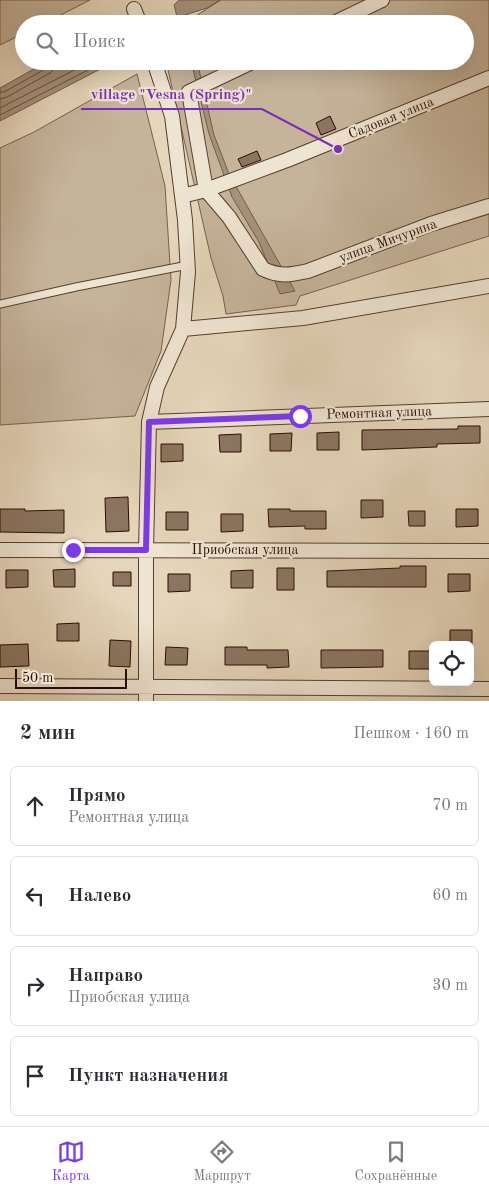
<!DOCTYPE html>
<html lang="ru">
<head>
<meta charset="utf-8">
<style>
	body { margin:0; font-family:"Old Standard TT",serif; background:#f2f2f3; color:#2b2b33 }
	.controls { position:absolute; right:15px; bottom:15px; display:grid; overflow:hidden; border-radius:8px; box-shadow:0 5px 20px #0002 }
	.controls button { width:45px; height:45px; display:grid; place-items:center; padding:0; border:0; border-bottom:1px solid #e1e1e2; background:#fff; color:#2b2b33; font:25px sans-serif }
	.scale { position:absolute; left:15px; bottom:12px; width:112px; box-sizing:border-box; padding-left:5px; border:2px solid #2a0c00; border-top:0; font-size:14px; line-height:18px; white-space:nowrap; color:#2a0c00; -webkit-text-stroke:4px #eee4d2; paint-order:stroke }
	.stop { position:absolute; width:15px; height:15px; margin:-11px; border:4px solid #7c3aed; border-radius:50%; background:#fff }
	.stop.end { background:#7c3aed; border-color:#fff; box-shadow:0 1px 5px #0008 }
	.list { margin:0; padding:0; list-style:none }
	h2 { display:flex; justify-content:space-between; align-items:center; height:65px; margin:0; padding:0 20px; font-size:21px }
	h2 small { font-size:16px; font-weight:400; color:#7c7c81 }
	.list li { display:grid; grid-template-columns:32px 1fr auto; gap:15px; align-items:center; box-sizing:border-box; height:80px; margin:0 10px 10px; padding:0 10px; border:1px solid #e1e1e2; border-radius:8px }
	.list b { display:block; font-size:19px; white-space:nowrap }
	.list p { margin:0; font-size:16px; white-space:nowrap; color:#7c7c81 }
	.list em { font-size:16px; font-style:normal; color:#7c7c81 }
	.icon { flex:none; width:28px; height:28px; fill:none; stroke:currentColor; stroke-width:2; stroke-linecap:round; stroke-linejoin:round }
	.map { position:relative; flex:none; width:489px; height:701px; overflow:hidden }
	.search { position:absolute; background:#fff; box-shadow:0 5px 20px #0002; left:15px; right:15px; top:15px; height:55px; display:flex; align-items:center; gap:12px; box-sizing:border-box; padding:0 18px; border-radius:28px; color:#7c7c81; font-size:19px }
	.sheet { height:425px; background:#fff }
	nav { display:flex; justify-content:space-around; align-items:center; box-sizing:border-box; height:70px; border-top:1px solid #e1e1e2; background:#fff; font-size:14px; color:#7c7c81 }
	nav a { display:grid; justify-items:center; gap:2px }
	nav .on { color:#7c3aed }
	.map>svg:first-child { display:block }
	.green { fill:#c5b39a; stroke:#78604d }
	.water { fill:#a5917b; stroke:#745c4a }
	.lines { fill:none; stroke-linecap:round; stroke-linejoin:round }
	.shore { stroke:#684e3e; stroke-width:1 }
	.building { fill:#8b7561; stroke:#2a0c00 }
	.service-casing { stroke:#593e2e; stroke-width:9 }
	.minor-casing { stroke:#593e2e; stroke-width:16 }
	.service { stroke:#eee4d2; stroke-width:7 }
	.minor { stroke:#eee4d2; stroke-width:14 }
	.route { stroke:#7c3aed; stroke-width:6 }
	.labels { text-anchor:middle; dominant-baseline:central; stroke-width:4.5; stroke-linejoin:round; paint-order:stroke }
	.street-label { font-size:14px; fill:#2a0c00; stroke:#eee4d2 }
	.leader { fill:none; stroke:#7b2cbf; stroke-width:2 }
	.callout-dot { fill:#7b2cbf; stroke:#eee4d2; stroke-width:2 }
	.callout-label { font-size:15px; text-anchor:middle; font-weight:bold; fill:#7b2cbf; stroke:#eee4d2; stroke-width:4.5; stroke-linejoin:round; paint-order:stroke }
</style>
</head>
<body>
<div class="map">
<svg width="489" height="701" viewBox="0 0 489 701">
	<rect width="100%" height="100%" fill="#e5d5ba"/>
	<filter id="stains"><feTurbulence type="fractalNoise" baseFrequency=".004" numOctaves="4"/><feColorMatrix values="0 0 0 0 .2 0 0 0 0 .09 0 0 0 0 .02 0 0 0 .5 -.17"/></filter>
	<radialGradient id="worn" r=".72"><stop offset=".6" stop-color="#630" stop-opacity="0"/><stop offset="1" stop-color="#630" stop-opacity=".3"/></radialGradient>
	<path class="green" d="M0,0h90l-47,24h-19v9l-24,12z
		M221,0h268v236l-189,60 -4,9 -70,9 -3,-18 -12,-38 -45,-197h299v-37h-282z
		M137,74l28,112 6,94 -10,71 -26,65 -135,9v-277l34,-16z"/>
	<path class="water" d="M179,0h41l-13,8 -22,7 2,9h-8l-5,-19z
		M48,61h68l-116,60v-33z
		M191,61h6l17,74 15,39 66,117 -15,3 -21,-52 -27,-45 -23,-63z"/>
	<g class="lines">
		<path class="shore" d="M0,92h4l43,-24 3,-7
			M0,99l7,-2 43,-24 5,-5 1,-7
			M0,108l92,-47
			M0,115l106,-54"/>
	</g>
	<path class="building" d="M330,116l6,13 -15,6 -5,-12z
		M257,151l4,9 -19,7 -4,-8z
		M458,426h22v17l-43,1v3l-75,3v-20l96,-1z
		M339,432v18h-22v-17z
		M292,433l-1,18h-21v-17z
		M241,434v18h-21l-1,-17z
		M161,444h22v17l-22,1z
		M128,497l1,34 -23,1 -1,-34z
		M361,500h22v17l-22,1z
		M0,509h25v2l39,-1v23l-64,-1z
		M268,509h22v2h36v18h-21v-3l-36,1z
		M456,509h22v17l-22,1z
		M408,511h17v15h-16z
		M166,512h22v18h-22z
		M221,514h22v17l-22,1z
		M400,566h26v21h-99v-16l73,-3z
		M277,568h17v22h-17z
		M75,569v18h-21l-1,-17z
		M6,570h22v17l-22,1z
		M253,570v18h-22v-17z
		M113,572h18v14h-18z
		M168,574h22v17l-22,1z
		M448,574h22v17l-22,1z
		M79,623v18h-22v-17z
		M450,630h22v15h-22z
		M110,640l21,1 -1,26 -21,-1z
		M28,644l1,22 -29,1v-22z
		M166,647l22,1 -1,17h-22z
		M225,647h22v3h41l1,17 -22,1v-3h-42z
		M321,650h62v17l-62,1z
		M409,651h22v18h-22z"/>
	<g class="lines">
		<defs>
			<path id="service" d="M0,304l76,-17 112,-22"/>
			<path id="minor" d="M134,9l6,15
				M332,24l50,-24
				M254,61l-65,31 17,98 23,27 34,52c17,8 27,6 45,2l123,-47 58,-18
				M182,196l24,-6 81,-30 202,-82
				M183,329l120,-11 186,-32
				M149,422l340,-13
				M0,550l489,1
				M0,686l489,3
				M146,701v-151l3,-128 8,-35 26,-58 5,-57 -3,-52 -13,-104 -18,-55"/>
		</defs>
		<use href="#service" class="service-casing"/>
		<use href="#minor" class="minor-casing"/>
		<use href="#service" class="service"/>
		<use href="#minor" class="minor"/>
	</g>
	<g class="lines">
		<path class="route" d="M73,550h73l3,-128 151,-6"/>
	</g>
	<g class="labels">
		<g class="street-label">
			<text transform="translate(391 118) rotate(-22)">Садовая улица</text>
			<text transform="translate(388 241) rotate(-20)">улица Мичурина</text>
			<text transform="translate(379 413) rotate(-2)">Ремонтная улица</text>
			<text x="245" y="550">Приобская улица</text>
		</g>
	</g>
	<path class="leader" d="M338 149L262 109H81"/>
	<circle class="callout-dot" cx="338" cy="149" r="5"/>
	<g class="callout-label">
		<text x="171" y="99">village "Vesna (Spring)"</text>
	</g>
	<rect width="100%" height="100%" filter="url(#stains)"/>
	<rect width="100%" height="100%" fill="url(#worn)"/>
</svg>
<div class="controls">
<button><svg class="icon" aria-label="locate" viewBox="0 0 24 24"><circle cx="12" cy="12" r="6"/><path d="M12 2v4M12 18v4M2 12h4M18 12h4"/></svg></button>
</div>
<div class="scale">50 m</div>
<div class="stop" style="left:300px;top:416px"></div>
<div class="stop end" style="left:73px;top:550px"></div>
<div class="search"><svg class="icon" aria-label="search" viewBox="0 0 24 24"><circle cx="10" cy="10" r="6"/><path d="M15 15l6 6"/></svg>Поиск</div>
</div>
<section class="sheet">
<h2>2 мин<small>Пешком · 160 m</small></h2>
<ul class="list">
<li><svg class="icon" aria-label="ahead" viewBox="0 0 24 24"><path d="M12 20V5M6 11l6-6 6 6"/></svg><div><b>Прямо</b><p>Ремонтная улица</p></div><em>70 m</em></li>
<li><svg class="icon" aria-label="left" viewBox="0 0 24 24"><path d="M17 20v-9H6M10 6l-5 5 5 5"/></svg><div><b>Налево</b></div><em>60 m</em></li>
<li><svg class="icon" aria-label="right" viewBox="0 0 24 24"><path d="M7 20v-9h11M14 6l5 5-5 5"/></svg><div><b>Направо</b><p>Приобская улица</p></div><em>30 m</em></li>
<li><svg class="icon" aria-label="arrive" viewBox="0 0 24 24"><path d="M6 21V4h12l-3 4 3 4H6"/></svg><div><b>Пункт назначения</b></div></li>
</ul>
</section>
<nav>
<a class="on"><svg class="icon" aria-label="map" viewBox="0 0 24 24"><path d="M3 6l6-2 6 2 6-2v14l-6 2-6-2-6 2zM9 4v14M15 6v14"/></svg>Карта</a>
<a><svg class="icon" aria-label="directions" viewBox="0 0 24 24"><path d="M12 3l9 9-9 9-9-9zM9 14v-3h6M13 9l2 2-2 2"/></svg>Маршрут</a>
<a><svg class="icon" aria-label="saved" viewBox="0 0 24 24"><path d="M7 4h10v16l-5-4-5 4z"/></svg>Сохранённые</a>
</nav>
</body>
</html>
